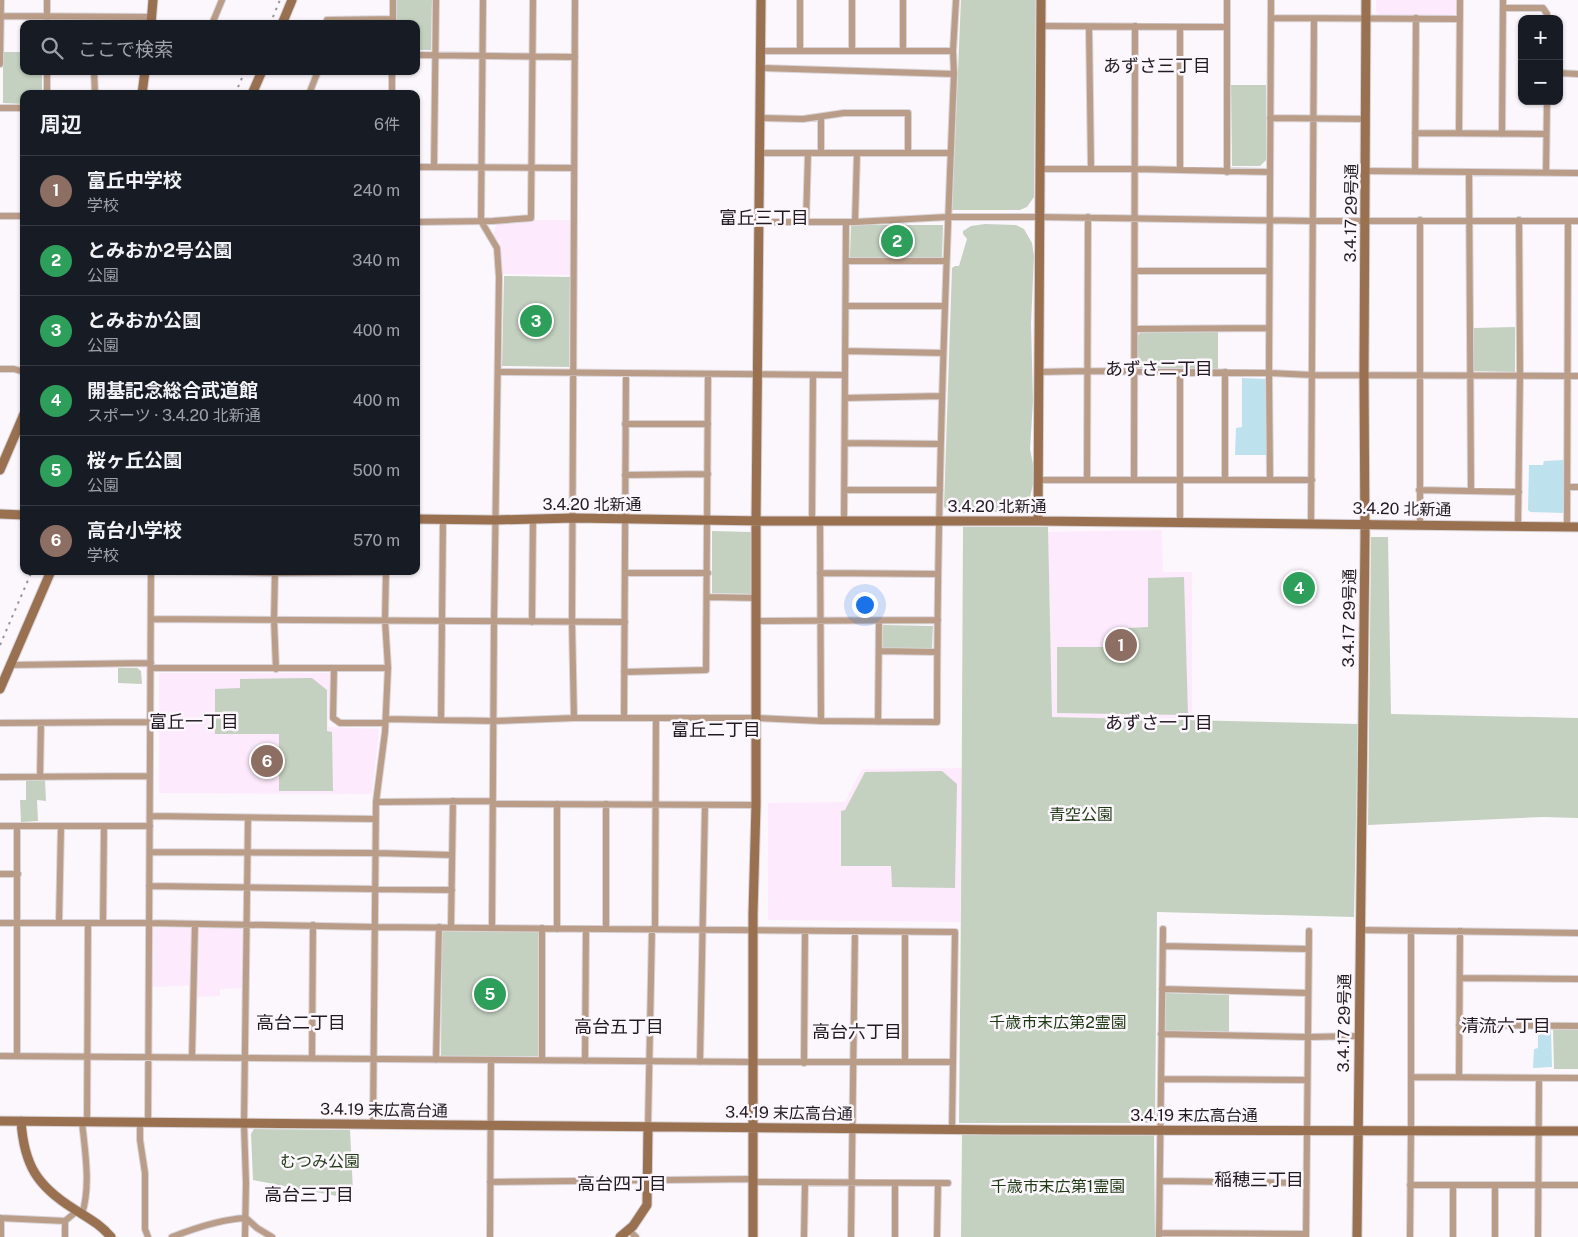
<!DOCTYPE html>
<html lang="ja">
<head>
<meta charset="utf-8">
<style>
	body { margin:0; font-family:"Public Sans","Noto Sans JP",sans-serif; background:#20242c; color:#f1f3f6 }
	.controls { position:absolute; right:15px; top:15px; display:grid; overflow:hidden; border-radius:10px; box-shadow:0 1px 4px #0004 }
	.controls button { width:45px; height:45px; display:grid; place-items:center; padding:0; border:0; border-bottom:1px solid #363941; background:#171b24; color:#f1f3f6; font:25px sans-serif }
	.you { position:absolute; left:864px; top:604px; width:18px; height:18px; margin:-12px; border:4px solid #fff; border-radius:50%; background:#1a73e8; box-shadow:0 0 0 8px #1a73e833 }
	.badge { display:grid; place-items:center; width:32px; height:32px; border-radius:50%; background:#8c9099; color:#fff; font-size:16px; font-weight:700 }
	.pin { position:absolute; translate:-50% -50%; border:2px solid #fff; box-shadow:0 1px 5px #0006 }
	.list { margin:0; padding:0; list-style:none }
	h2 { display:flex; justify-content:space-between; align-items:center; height:65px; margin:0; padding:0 20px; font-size:21px }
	h2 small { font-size:16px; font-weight:400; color:#9ea1a6 }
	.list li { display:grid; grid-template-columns:32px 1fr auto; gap:15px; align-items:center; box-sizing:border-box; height:70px; padding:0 20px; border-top:1px solid #363941 }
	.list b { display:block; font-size:19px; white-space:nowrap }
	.list p { margin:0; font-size:16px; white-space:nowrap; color:#9ea1a6 }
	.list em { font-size:16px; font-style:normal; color:#9ea1a6 }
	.icon { flex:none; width:28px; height:28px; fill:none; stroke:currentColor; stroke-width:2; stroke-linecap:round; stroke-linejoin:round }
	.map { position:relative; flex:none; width:1578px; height:1237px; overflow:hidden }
	.search { position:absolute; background:#171b24; box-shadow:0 1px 4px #0004; left:20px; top:20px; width:400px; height:55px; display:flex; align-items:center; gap:12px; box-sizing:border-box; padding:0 18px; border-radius:10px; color:#9ea1a6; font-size:19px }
	.panel { position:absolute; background:#171b24; box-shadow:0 1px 4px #0004; left:20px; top:90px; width:400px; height:485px; border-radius:10px }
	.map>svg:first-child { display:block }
	.built { fill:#fdeafc }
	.green { fill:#c4d1c0 }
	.water { fill:#bde1ed }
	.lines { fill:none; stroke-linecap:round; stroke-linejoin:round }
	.street-casing { stroke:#d9d4d9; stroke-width:8 }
	.secondary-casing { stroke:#d9d4d9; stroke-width:11 }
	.street { stroke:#ba9d88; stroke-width:6 }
	.secondary { stroke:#997151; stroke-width:9 }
	.rail { stroke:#9a939a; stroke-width:2; stroke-dasharray:2.5 5; stroke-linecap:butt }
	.labels { text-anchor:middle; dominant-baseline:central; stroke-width:5; stroke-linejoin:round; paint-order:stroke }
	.street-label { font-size:16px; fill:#221a22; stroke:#fcf7fc }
	.park-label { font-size:16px; fill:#1e3913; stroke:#fcf7fc }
	.neighbourhood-label { font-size:18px; fill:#221a22; stroke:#fcf7fc }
</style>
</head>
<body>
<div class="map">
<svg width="1578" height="1237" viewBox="0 0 1578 1237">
	<rect width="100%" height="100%" fill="#fcf7fc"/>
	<path class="built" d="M1376,0h80v12l-4,4 -73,-1 -3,-4z
		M533,220h37l-1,55 -66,-1 -3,-31 -6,-7v-5l3,-8z
		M1162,530l1,42h29v149l-140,-4 -4,-185z
		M159,673h171l-2,54 51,2 -7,65 -213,-1z
		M962,768l-1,154 -193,-2v-117l77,-1 17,-33z
		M152,928h90v60l-22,1v7l-22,1v-12l-46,2z"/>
	<path class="green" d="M397,0h35l-1,50h-15v-26h-19z
		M961,0h75l-2,197 -7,10 -7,3h-68z
		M3,52h21v19h18v23h-18v10l-21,-1z
		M1231,85h35v75l-6,6h-28z
		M985,224l31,1 8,4 8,14 2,13 -3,68 2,77 -3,48 4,20 -1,15 -6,27c-12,4 -20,1 -32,1 -16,0 -32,2 -48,-1l-3,-5 8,-238 3,-2h4l8,-27 -4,-5v-3l8,-5z
		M851,225h92l-1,33 -92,-1z
		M504,276l66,1 -1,90 -67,-1z
		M1515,327v45l-41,-1v-43z
		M1142,331l76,1v37h-79l-2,-4 1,-30z
		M963,527h85l4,190 306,7 -4,193 -197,-5 -2,211h-196l2,-214z
		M712,531l39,1v62l-39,-1z
		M1371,537h17l3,177 187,4v100l-35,-1 -175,8z
		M1184,577l4,138 -131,-2v-66h70l1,-19 20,-1v-49z
		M883,625l50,1 -1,23 -50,-1z
		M118,668h19l4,3 1,13 -24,-1z
		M312,678l15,12v41l5,1 1,59h-54v-57h-64v-45l25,-1v-9z
		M942,771l15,13 -2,104 -63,-1 -1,-21h-50v-55l4,-1 20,-38z
		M26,780h19l1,21 -9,-1 1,21 -17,1 -1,-22h6z
		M442,931l97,1 -1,124h-97z
		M1166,993l63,2v37l-65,-1z
		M1553,1028h25v41h-24z
		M254,1129l96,1 3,61 -11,5h-5l-84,-16 -2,-46z
		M1154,1134l1,103h-194l1,-102z"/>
	<path class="water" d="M1242,378l24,1v76h-31l1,-27 6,-1z
		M1564,460l1,53 -35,-1 -2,-2 1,-45h14l1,-4z
		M1538,1029h13l1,38 -19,1 1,-19 4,-1z"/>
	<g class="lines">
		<defs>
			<path id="street" d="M483,0l-2,221 16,27 2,29 -5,345 -2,306
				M800,0v51
				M852,0v51
				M903,0v51
				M1227,0v172
				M1503,8h40l4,6v5
				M0,16l152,1
				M1271,18l189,1
				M393,23v-23
				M47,24v-24
				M212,24l10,-24
				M327,24v-4l66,-1
				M1041,26l186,1
				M1089,27l2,142
				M1180,27v142
				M761,51h192
				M416,55l159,2
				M0,64l1,-64
				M761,68l193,6
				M94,71l1,23
				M1559,73l19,1
				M47,94v-23
				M309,94l9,-23
				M392,94v-23
				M0,108h24
				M761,118l42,1 41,-6h64v40
				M1270,118l96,1
				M1415,133l131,1
				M1459,133l1,-133
				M1502,134l1,-134
				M760,153h191
				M821,153v-36
				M416,167l158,1
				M434,167l2,-167
				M1039,169h97l134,3
				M1366,171l212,2
				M1415,171l1,-153
				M1469,172l2,319
				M1546,172l1,-71
				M0,216h24
				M416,222l77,-1 38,-3 2,-218
				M759,222h96l92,-5h92l274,4h265
				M806,222l2,-69
				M855,222l2,-69
				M846,261h100
				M1135,271h134
				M846,306h99
				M1135,329l134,-1
				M845,351l98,2
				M0,369h14l10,3
				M498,372l347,3
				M1038,372l50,-1 181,2 43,2 266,1
				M1180,373v150
				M845,398l97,-2
				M625,424h83
				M845,443l96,1
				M625,475l83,-1
				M1038,480h274
				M1087,480l1,-263
				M1134,480l1,-454
				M1225,480v-108
				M1270,480l-1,-107 2,-373
				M1567,487h11
				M845,490h95
				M1419,490l100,2
				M812,520l1,-144
				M820,520l1,201
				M844,520l2,-298
				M1311,524l3,-505
				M1420,525v-305
				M1518,525l2,-149 -1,-156
				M1567,527l1,-306
				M175,571l100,2 111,-1
				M275,571l-1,49 2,49
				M625,573h83
				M820,573l118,1
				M707,597l50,1
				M151,619l474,3
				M757,621l181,-1
				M532,622l1,-103
				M879,651l58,1
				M11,665l140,-2
				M151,668h237
				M334,669l-1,49 7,5h45
				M624,672l82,-2 2,-296
				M574,718l-2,-96 3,-622
				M624,718l2,-344
				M386,719l108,2 80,-3h182l65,3 116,1c0,-216 8,-432 17,-648l-1,-23 3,-51
				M441,720l2,-201
				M878,722l1,-101
				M0,723l150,-1
				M0,777l150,-1
				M40,777l1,-54
				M376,802l117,-1
				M493,804l263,1
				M606,804v125
				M150,816l226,3
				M0,826h150
				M150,852l225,1 77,2
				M0,874h18
				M149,886l303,4
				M0,923h149l225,4 581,5 -3,197
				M59,923l2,-97
				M103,923l1,-97
				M451,927l2,-126
				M557,929v-125
				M655,929l1,-211
				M1360,930l218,3
				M1163,946l146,3
				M1460,978l118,1
				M1162,989l146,4
				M1459,1025l119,1
				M1161,1034l147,3 51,-1
				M0,1056l753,6h200
				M17,1056v-230
				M192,1057l3,-133
				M312,1058l1,-133
				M436,1060l3,-133
				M542,1060v-132
				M585,1061l1,-132
				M700,1062l5,-257
				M905,1062v-130
				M804,1063l1,-132
				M1411,1077l167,1
				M1459,1077l1,-146
				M1161,1079l146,1
				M87,1122l1,-199
				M140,1123v17l5,33v56l3,8
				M148,1123l3,-552
				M373,1125l3,-323 9,-70 3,-64 -3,-48 1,-49
				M648,1127l4,-198
				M1160,1181l146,2
				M490,1182l263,-3
				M753,1182l195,1
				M1410,1185h168
				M1453,1185v52
				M1495,1185v52
				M82,1214c9,-28 3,-63 0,-92
				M0,1218l65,3 12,-10
				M65,1221v16
				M629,1230l7,7
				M1159,1233l147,1
				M1,1237v-19
				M172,1237c23,-9 49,-18 74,-19l11,10 15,9
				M245,1237l1,-54 -2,-59 4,-306
				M490,1237l1,-177
				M804,1237l1,-54
				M851,1237l4,-306
				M895,1237v-53
				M937,1237l1,-53
				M1159,1237l4,-308
				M1306,1237l3,-306
				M1410,1237l1,-106v-200
				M1538,1237l1,-159"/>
			<path id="secondary" d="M151,24l2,-24
				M282,24l10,-24
				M142,94l3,-23
				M252,94l10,-23
				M0,470l24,-56
				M0,514l24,1
				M416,519l79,1 78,-2 197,3h268l540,6
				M1038,521l3,-521
				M0,689l51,-118
				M0,1121l1004,9 574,1
				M21,1121c3,44 16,65 53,88 14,9 26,15 37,28
				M620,1237l13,-11 14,-21 1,-78
				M753,1237v-323l3,-109v-284l5,-521
				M1357,1237l8,-700 -1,-162 2,-375"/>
		</defs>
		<use href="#street" class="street-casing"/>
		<use href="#secondary" class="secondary-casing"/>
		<use href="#street" class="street"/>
		<use href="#secondary" class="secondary"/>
		<path class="rail" d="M270,24l10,-24
			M235,94l10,-23
			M0,645l32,-74"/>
	</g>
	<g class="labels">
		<g class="street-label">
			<text transform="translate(1351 213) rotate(-89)">3.4.17 29号通</text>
			<text x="592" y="504">3.4.20 北新通</text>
			<text x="997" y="506">3.4.20 北新通</text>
			<text transform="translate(1402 509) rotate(1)">3.4.20 北新通</text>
			<text transform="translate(1349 618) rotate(-89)">3.4.17 29号通</text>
			<text transform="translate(1344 1023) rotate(-89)">3.4.17 29号通</text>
			<text transform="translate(384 1110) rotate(1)">3.4.19 末広高台通</text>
			<text transform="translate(789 1113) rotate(1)">3.4.19 末広高台通</text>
			<text x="1194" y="1115">3.4.19 末広高台通</text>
		</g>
		<g class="park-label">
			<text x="1081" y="814">青空公園</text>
			<text x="1058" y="1022">千歳市末広第2霊園</text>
			<text x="320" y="1161">むつみ公園</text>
			<text x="1058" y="1186">千歳市末広第1霊園</text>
		</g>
		<g class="neighbourhood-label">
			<text x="1157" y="65">あずさ三丁目</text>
			<text x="764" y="217">富丘三丁目</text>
			<text x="1159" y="368">あずさ二丁目</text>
			<text x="194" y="721">富丘一丁目</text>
			<text x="1159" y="722">あずさ一丁目</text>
			<text x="716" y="729">富丘二丁目</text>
			<text x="301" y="1022">高台二丁目</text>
			<text x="1506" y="1025">清流六丁目</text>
			<text x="619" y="1026">高台五丁目</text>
			<text x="857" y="1031">高台六丁目</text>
			<text x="1259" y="1179">稲穂三丁目</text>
			<text x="622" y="1183">高台四丁目</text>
			<text x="309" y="1194">高台三丁目</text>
		</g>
	</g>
</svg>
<div class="controls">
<button>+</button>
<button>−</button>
</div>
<div class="you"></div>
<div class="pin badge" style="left:1121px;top:645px;background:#8d6e63">1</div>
<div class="pin badge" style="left:897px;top:241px;background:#2e9e5b">2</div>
<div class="pin badge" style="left:536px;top:321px;background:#2e9e5b">3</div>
<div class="pin badge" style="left:1299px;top:588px;background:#2e9e5b">4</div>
<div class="pin badge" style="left:490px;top:994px;background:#2e9e5b">5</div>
<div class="pin badge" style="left:267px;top:761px;background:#8d6e63">6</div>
<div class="search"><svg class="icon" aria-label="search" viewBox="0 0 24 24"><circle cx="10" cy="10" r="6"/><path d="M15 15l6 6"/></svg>ここで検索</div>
<section class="panel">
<h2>周辺<small>6件</small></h2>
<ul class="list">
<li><span class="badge" style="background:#8d6e63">1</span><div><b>富丘中学校</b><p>学校</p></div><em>240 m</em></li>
<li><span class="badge" style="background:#2e9e5b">2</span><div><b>とみおか2号公園</b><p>公園</p></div><em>340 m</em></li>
<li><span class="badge" style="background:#2e9e5b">3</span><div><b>とみおか公園</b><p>公園</p></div><em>400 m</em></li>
<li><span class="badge" style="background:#2e9e5b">4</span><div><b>開基記念総合武道館</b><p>スポーツ · 3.4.20 北新通</p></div><em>400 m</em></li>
<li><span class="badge" style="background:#2e9e5b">5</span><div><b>桜ヶ丘公園</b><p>公園</p></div><em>500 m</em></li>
<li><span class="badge" style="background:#8d6e63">6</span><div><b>高台小学校</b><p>学校</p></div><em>570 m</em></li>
</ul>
</section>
</div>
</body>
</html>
